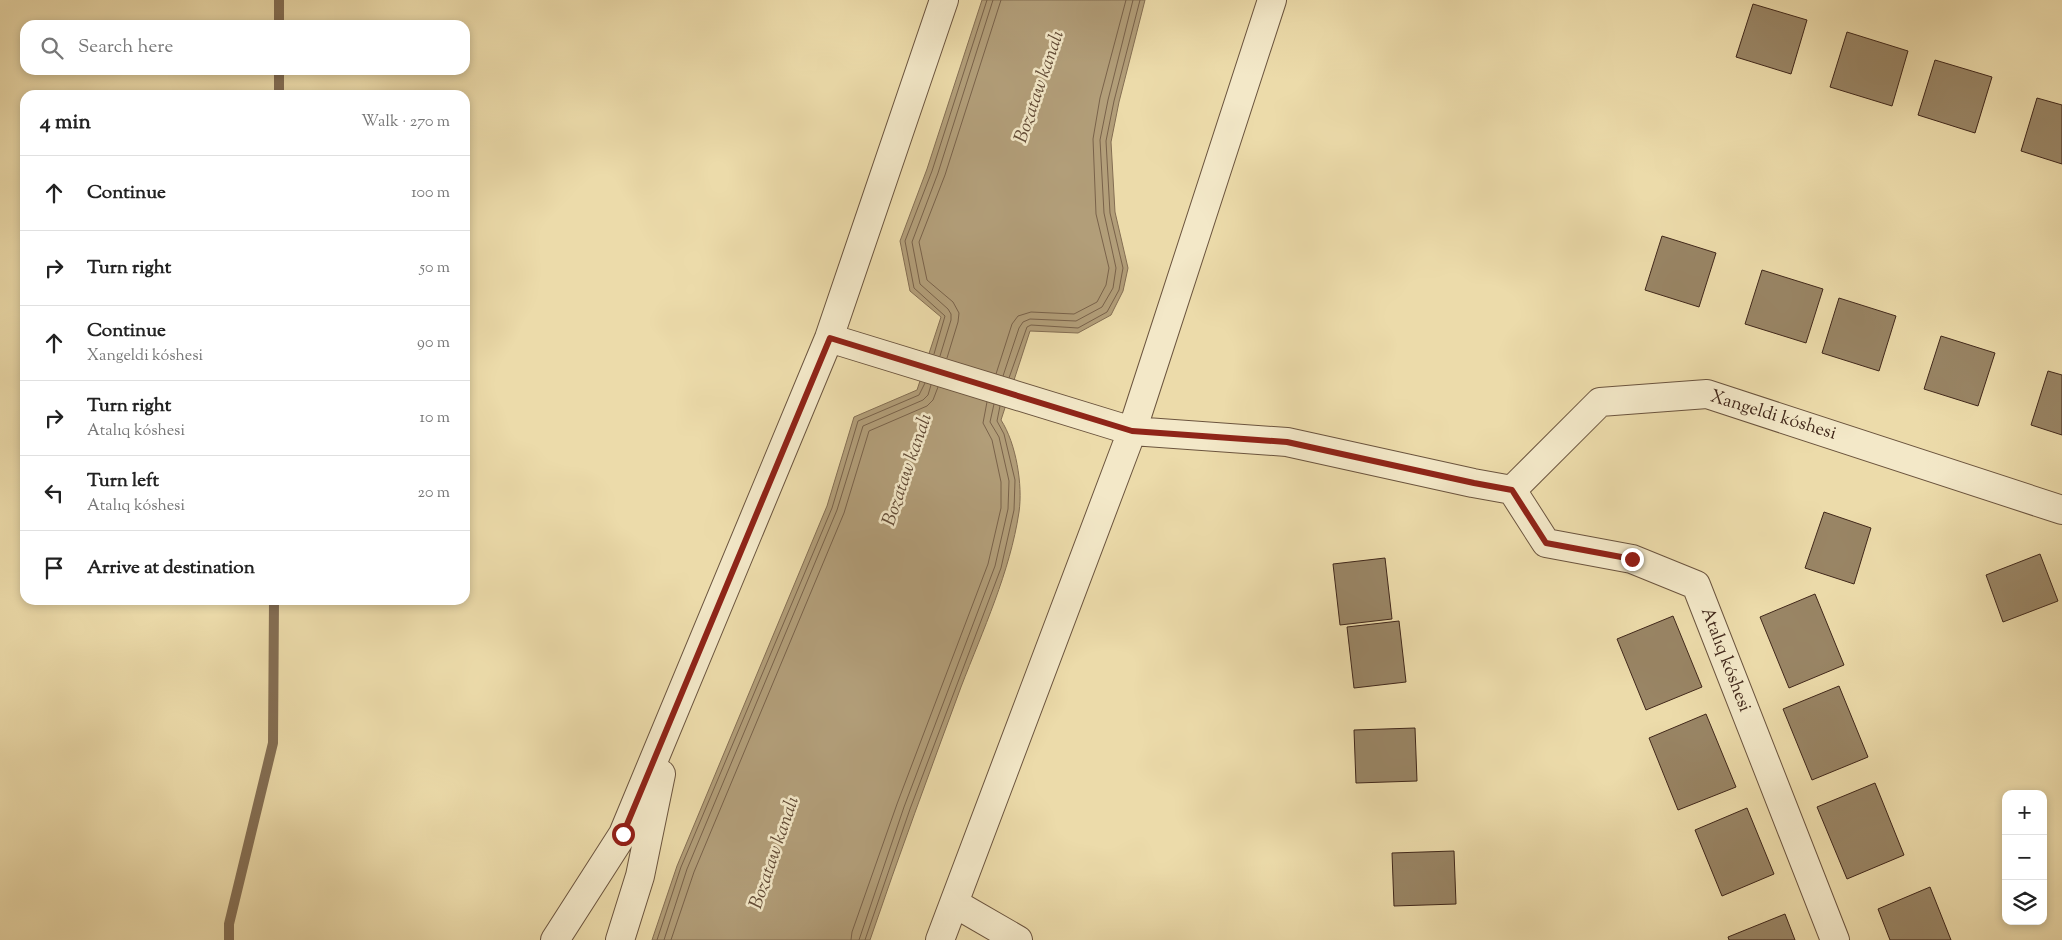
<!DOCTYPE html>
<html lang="en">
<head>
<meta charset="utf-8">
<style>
	body { margin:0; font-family:"Sorts Mill Goudy",serif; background:#f6f6f6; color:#222 }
	.controls { position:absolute; right:15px; bottom:15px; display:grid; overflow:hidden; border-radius:10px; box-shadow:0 2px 8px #0003 }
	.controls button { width:45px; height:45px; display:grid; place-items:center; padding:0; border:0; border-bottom:1px solid #e0e0e0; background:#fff; color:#222; font:25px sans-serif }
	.stop { position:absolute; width:15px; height:15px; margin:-11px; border:4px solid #8f2418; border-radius:50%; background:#fff }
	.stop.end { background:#8f2418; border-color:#fff; box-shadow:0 1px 5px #0008 }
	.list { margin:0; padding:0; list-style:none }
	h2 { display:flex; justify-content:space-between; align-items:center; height:65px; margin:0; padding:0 20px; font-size:21px }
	h2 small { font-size:16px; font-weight:400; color:#767676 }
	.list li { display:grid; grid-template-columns:32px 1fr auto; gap:15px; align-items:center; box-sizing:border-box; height:75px; padding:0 20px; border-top:1px solid #e0e0e0 }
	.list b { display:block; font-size:19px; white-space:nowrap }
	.list p { margin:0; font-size:16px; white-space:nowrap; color:#767676 }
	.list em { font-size:16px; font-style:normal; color:#767676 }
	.icon { flex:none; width:28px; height:28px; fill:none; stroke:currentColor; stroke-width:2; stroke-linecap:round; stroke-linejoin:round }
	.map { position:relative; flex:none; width:2062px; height:940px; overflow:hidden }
	.search { position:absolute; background:#fff; box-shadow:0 2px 8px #0003; left:20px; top:20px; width:450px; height:55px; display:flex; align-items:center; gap:12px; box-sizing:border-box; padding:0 18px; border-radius:15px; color:#767676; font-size:19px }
	.panel { position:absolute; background:#fff; box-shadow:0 2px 8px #0003; left:20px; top:90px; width:450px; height:515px; border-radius:15px }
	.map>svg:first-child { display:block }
	.water { fill:#b29e79; stroke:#846e53 }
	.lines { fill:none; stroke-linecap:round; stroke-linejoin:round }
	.shore { stroke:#79624a; stroke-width:1 }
	.stream { stroke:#846e53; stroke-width:10 }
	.building { fill:#998565; stroke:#40271a }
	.street-casing { stroke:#6b543e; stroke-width:30 }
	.street { stroke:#f3e8c8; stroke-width:28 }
	.route { stroke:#8f2418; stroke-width:6 }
	.labels { text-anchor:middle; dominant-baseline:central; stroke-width:5; stroke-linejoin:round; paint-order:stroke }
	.street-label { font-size:18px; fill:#40271a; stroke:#f3e8c8 }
	.water-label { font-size:19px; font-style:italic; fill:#624b36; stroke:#f3e8c8 }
</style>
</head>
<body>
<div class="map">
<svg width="2062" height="940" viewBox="0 0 2062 940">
	<rect width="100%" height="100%" fill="#ecdbaa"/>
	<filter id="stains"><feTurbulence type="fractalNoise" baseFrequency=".004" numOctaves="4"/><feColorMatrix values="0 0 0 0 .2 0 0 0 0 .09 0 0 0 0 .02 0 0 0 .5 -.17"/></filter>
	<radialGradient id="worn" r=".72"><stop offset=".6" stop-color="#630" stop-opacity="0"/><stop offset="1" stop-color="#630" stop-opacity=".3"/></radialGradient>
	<path class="water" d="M982,0h163l-26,102 -8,40 4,70 13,56 -5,23 -12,24 -33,18 -48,-2 -29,89c15,23 22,65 18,92 -9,60 -36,118 -58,175 -31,84 -62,168 -91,253h-218l25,-74 150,-360 27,-89 63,-27 24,-73 -31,-26 -10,-50 27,-72z"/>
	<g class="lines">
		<path class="shore" d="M934,354l11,-38 -31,-28 -9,-47 27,-70 55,-171
			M940,356l11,-36v-6l-3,-5 -28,-25 -8,-42 26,-69 55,-173
			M947,358l11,-36 1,-9 -6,-11 -26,-22 -8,-38 26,-67 56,-175
			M996,374l16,-50 6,-8 13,-4 43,2 23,-12 9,-17 3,-17 -13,-54 -3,-75 7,-41 26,-98
			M1003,376l16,-48 4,-6 7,-3 46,2 26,-14 11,-19 3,-20 -12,-55 -4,-73 8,-40 25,-100
			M1009,378l18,-51 4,-2 47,3 29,-16 12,-22 4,-22 -13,-55 -4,-72 8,-40 26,-101
			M657,940l24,-73 151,-359 26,-87 61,-26 6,-12
			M664,940l23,-71 150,-359 26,-84 60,-26 5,-5 3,-10
			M671,940l23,-68 150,-359 25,-82 58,-25 6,-6 5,-13
			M851,940l1,-8 45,-128 91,-240 13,-56v-26l-9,-42 -9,-17 4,-21
			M859,940l45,-133 91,-241 13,-57 1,-28 -10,-44 -9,-15 4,-18
			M865,940l45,-131 91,-241 13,-58 1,-30 -11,-46 -7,-13 3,-15"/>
		<path class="stream" d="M279,25v-25
			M279,95v-25
			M229,940v-16l44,-181 1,-143"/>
	</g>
	<path class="building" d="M1753,4l54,16 -16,54 -55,-17z
		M1847,32l61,19 -16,55 -62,-19z
		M1935,60l57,17 -17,56 -57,-18z
		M2037,98l25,7v59l-41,-13z
		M1662,236l54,17 -17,54 -54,-17z
		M1762,270l61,19 -17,54 -61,-19z
		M1839,298l57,18 -17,55 -57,-18z
		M1941,336l54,17 -17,53 -54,-17z
		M2048,371l14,4v60l-31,-10z
		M1824,512l47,16 -17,56 -49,-16z
		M2040,554l18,47 -55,21 -17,-47z
		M1385,558l7,61 -52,6 -7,-61z
		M1815,594l29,71 -55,23 -29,-71z
		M1673,616l29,71 -56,23 -29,-71z
		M1399,621l7,61 -52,6 -7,-61z
		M1839,686l29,71 -56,23 -29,-71z
		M1706,714l30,73 -58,23 -29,-72z
		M1415,728l2,53 -61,2 -2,-53z
		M1875,783l29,72 -57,24 -30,-72z
		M1747,808l27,66 -52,22 -27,-66z
		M1454,851l2,53 -62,2 -2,-53z
		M1930,887l21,53h-61l-12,-31z
		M1785,914l10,26h-66l-1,-3z"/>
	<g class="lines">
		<defs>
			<path id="street" d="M829,338l303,93 155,11 186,41 39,7 88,-88 107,-8 355,116
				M1512,490l34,53 86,16 64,26 139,355
				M954,903l64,37
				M555,940l68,-106 206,-496 115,-338
				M620,940l20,-64 21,-102
				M940,940l192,-509 140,-431"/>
		</defs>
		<use href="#street" class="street-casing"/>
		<use href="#street" class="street"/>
	</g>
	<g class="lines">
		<path class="route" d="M623,834l207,-496 302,93 155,11 187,41 38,7 34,53 86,16"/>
	</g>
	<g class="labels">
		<g class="street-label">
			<text transform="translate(1773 416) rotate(17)">Xangeldi kóshesi</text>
			<text transform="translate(1725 660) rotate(69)">Atalıq kóshesi</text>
		</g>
		<g class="water-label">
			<text transform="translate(1040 87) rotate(-71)">Bozataw kanalı</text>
			<text transform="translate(908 470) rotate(-71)">Bozataw kanalı</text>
			<text transform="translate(775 853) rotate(-71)">Bozataw kanalı</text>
		</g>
	</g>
	<rect width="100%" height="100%" filter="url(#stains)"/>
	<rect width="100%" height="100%" fill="url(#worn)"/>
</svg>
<div class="controls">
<button>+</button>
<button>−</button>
<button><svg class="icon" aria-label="layers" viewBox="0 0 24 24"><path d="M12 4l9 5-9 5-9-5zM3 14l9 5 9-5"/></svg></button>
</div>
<div class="stop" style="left:623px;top:834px"></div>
<div class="stop end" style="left:1632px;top:559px"></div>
<div class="search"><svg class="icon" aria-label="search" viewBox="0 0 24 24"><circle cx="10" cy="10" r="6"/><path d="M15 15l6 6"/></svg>Search here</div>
<section class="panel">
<h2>4 min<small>Walk · 270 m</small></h2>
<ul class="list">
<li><svg class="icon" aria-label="ahead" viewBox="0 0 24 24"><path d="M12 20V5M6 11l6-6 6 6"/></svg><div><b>Continue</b></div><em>100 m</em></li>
<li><svg class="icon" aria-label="right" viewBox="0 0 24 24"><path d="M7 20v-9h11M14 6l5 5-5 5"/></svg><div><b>Turn right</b></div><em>50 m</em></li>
<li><svg class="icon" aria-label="ahead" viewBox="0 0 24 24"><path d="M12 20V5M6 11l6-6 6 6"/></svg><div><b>Continue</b><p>Xangeldi kóshesi</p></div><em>90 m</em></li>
<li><svg class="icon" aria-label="right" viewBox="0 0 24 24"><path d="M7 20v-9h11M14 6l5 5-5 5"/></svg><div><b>Turn right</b><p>Atalıq kóshesi</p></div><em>10 m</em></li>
<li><svg class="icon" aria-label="left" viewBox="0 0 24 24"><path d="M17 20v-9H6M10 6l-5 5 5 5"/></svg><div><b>Turn left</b><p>Atalıq kóshesi</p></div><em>20 m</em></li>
<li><svg class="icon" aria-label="arrive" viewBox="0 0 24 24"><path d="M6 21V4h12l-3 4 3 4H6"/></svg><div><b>Arrive at destination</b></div></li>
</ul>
</section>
</div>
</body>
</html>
